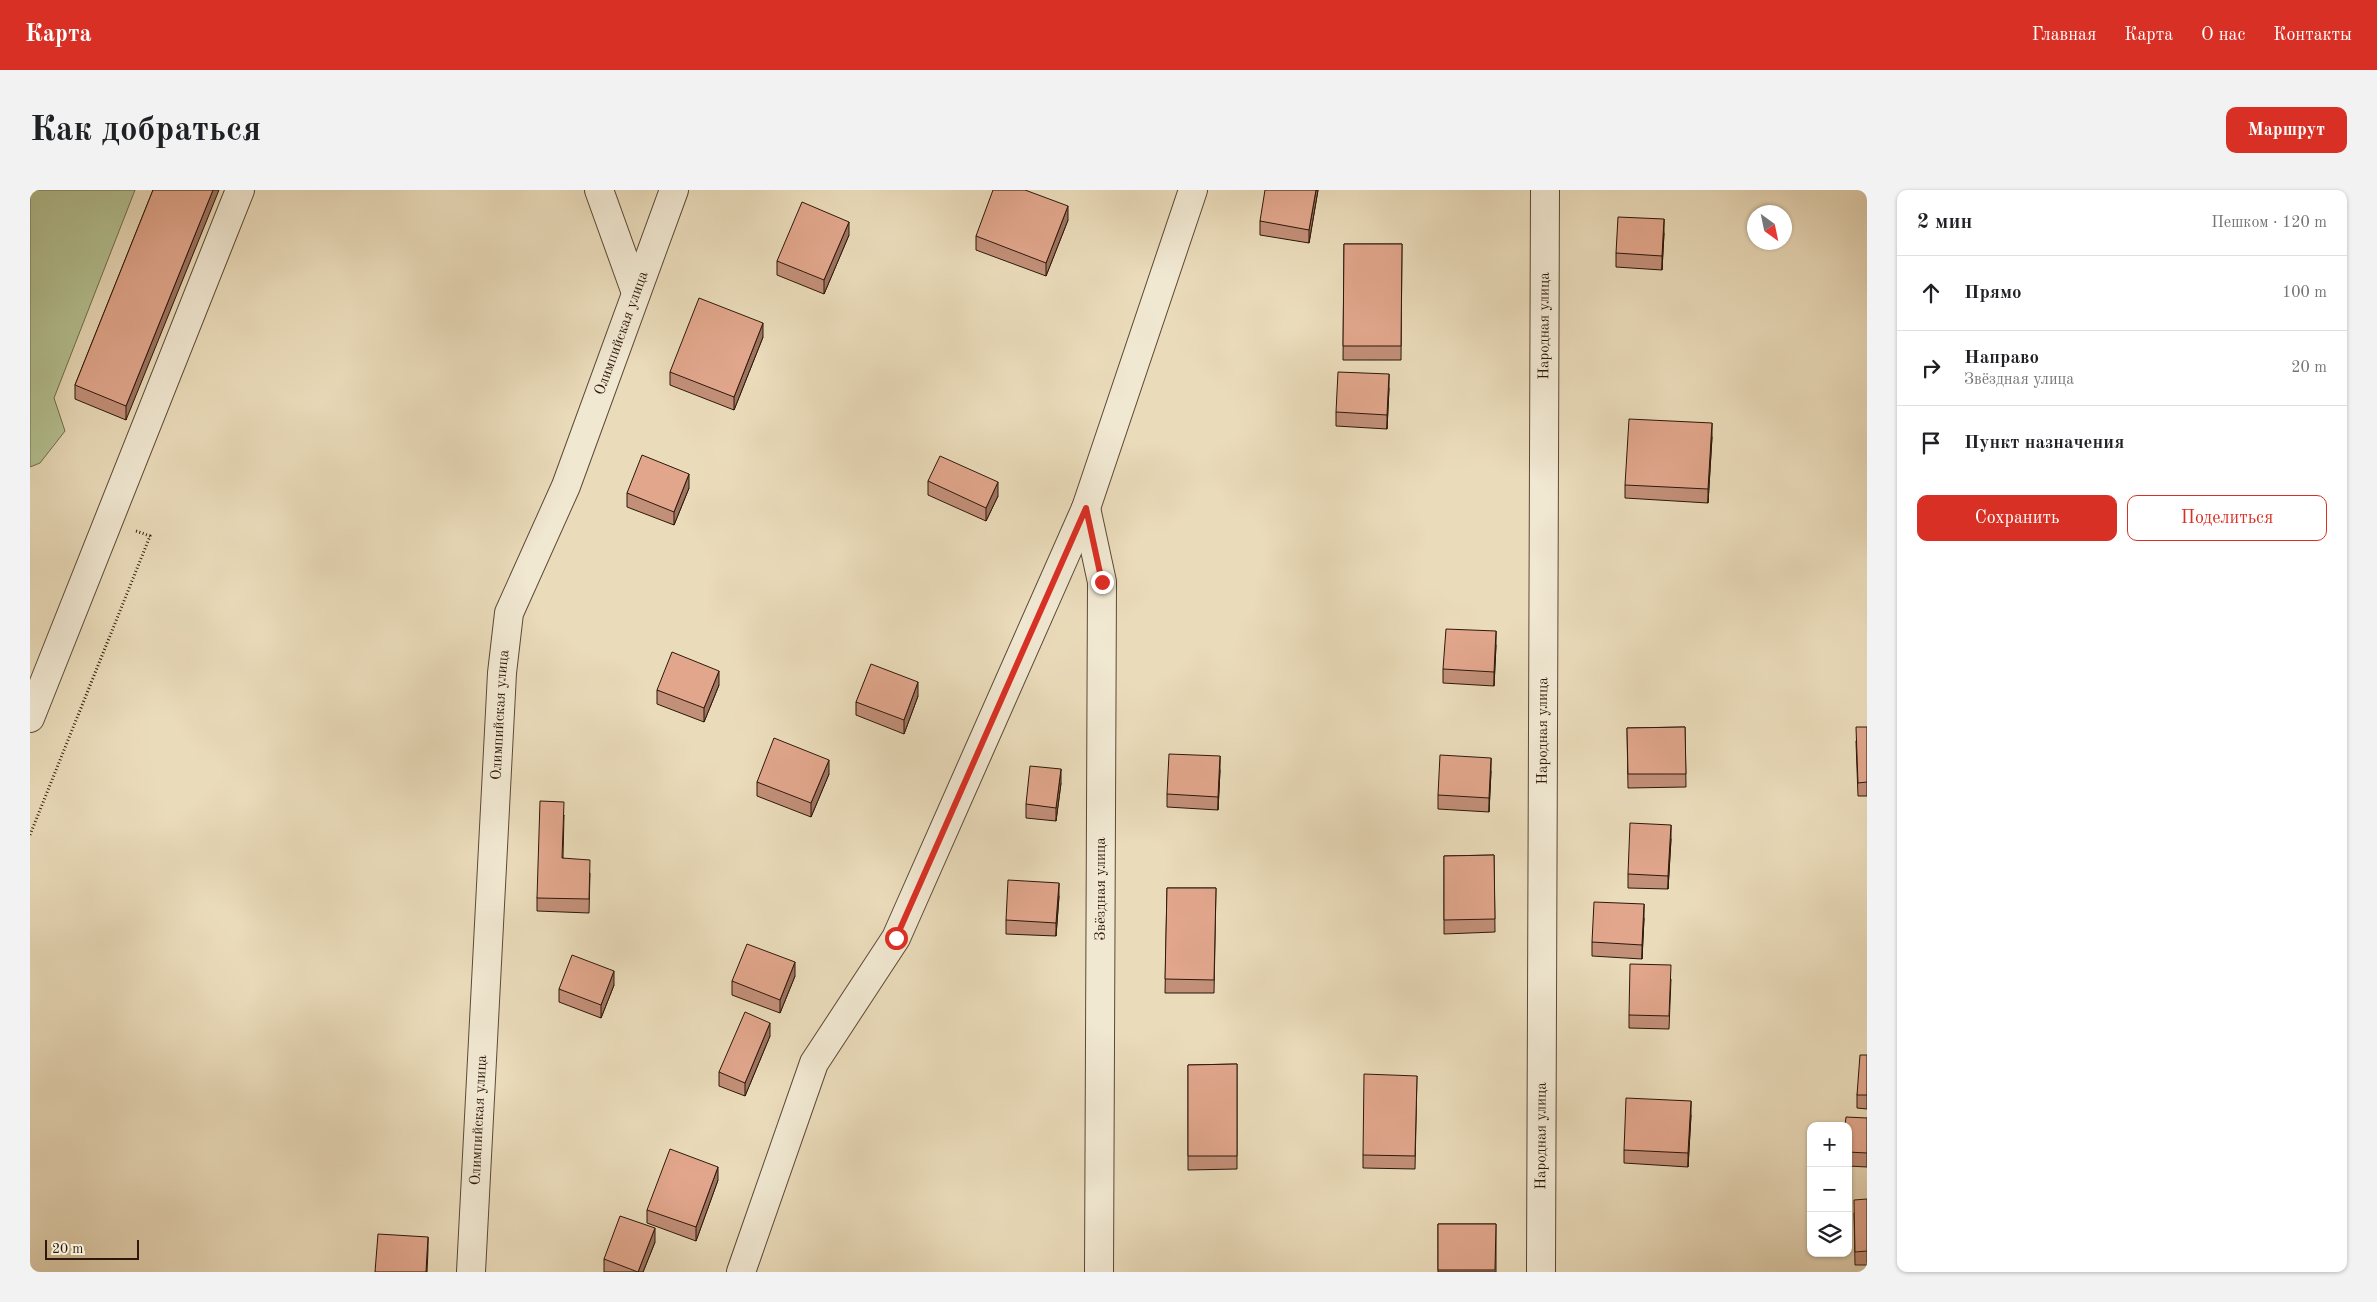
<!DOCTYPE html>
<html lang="ru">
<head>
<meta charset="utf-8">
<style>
	body { margin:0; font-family:"Old Standard TT",serif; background:#f2f2f2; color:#202124 }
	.controls { position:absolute; right:15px; bottom:15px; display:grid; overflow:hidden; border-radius:10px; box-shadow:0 1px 4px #0004 }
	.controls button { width:45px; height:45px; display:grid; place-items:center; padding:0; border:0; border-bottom:1px solid #e0e0e0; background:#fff; color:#202124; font:25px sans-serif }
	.compass { position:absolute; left:1717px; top:15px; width:45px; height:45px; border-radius:50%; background:#fff; box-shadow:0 1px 4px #0004; rotate:147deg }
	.scale { position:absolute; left:15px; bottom:12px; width:94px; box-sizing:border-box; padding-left:5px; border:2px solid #2d180a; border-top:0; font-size:14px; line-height:18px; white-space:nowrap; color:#2d180a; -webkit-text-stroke:4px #f1e8d2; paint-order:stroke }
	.stop { position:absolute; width:15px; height:15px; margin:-11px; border:4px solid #d93025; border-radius:50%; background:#fff }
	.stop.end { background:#d93025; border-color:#fff; box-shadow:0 1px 5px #0008 }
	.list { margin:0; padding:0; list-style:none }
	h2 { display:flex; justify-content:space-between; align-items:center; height:65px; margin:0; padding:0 20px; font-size:21px }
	h2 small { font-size:16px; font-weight:400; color:#757577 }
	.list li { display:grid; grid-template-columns:32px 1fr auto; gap:15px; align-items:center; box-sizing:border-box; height:75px; padding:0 20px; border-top:1px solid #e0e0e0 }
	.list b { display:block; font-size:19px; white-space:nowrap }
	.list p { margin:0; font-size:16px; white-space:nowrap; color:#757577 }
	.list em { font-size:16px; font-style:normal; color:#757577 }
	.actions { display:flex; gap:10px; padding:15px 20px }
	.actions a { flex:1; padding:11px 0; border:1px solid #d93025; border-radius:10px; text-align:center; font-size:18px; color:#d93025 }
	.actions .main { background:#d93025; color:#fff }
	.icon { flex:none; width:28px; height:28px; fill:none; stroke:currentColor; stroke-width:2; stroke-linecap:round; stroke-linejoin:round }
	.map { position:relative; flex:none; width:1837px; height:1082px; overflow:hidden; border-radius:10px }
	header { display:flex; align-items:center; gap:30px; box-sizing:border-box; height:70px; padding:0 25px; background:#d93025; color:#fff }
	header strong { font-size:24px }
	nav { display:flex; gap:28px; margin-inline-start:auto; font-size:18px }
	.intro { display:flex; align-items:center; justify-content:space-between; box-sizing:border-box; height:120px; padding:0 30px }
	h1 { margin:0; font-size:35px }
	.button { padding:12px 22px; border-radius:10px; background:#d93025; color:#fff; font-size:18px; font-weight:700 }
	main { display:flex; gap:30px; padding:0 30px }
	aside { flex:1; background:#fff; border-radius:10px; box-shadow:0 1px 4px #0004 }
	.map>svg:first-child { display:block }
	.green { fill:#b4c192; stroke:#706c4e }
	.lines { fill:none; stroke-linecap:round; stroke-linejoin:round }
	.minor-casing { stroke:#5c4936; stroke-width:30 }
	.path { stroke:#2d180a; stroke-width:3; stroke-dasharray:1 2.5; stroke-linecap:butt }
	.minor { stroke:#f1e8d2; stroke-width:28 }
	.wall { fill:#c28f78; stroke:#2d180a }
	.shaded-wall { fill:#9e7462; stroke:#2d180a }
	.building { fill:#e1a68c; stroke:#2d180a }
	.route { stroke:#d93025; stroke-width:6 }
	.labels { text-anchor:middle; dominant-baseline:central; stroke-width:4.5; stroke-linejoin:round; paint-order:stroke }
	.street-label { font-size:15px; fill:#2d180a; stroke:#f1e8d2 }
</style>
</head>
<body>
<header>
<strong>Карта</strong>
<nav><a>Главная</a><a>Карта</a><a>О нас</a><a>Контакты</a></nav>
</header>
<div class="intro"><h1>Как добраться</h1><a class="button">Маршрут</a></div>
<main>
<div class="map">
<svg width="1837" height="1082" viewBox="0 0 1837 1082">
	<rect width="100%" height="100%" fill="#eadbba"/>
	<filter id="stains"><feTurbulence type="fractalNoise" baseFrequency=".004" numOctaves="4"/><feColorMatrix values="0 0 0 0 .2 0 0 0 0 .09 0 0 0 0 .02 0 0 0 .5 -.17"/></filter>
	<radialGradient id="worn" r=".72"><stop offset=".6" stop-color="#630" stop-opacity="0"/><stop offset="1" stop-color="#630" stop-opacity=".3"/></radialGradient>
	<path class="green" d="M0,0h105l-81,208 11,33 -25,32 -10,4z"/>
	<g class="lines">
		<defs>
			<g id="minor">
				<path d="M569,0l37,103"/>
				<path d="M1056,318l16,74 -3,690"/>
				<path d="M0,528l210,-528"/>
				<path id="s1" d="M441,1082l31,-599 7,-60 57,-127 108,-296"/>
				<path d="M711,1082l73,-209 82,-125 190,-430 107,-318"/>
				<path id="s2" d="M1511,1082l4,-1082"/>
			</g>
		</defs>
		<use href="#minor" class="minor-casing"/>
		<path class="path" d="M0,645l120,-299 -14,-5"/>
		<use href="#minor" class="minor"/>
	</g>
	<path class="wall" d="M123,0l-27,230 -51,-21v-14z
		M1288,0l-9,53 -49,-8v-14z
		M1038,30l-22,56 -70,-26v-14z
		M1634,43l-2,37 -46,-3v-14z
		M819,45l-25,59 -47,-19v-14z
		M1314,54h58l-1,116h-58z
		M733,147l-29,73 -64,-25v-13z
		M1359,198l-2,41 -51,-3v-14z
		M1682,247l-4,66 -83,-5v-13z
		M898,291l70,15 -12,25 -58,-26z
		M659,298l-15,37 -47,-18v-14z
		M1466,455l-2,41 -51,-3v-14z
		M689,495l-15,37 -47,-18v-14z
		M888,506l-14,38 -48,-19v-13z
		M1655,537l1,60 -58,1 -1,-60z
		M1837,537v69h-9l-2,-55z
		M1190,580l-2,40 -51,-3v-13z
		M1461,581l-2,41 -51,-3v-14z
		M799,584l-18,43 -54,-21v-14z
		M1031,593l-5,38 -30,-3v-14z
		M534,625l-1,43 27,15 -1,40 -52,-2v-13z
		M1641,649l-3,50 -40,-1v-14z
		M1464,665l1,77 -51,2v-78z
		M1137,698h49l-2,105h-49z
		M1029,706l-3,40 -50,-2v-14z
		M1614,728l-2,41 -50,-3v-14z
		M765,786l-15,37 -48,-18v-14z
		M1641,789l-2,50 -40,-1v-13z
		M584,795l-13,33 -42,-16v-13z
		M740,846l-25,60 -26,-10v-14z
		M1837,865v54l-10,-1v-13z
		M1207,874v105l-49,1v-105z
		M1387,886l-2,93 -52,-1v-13z
		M1661,925l-3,52 -64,-4v-13z
		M1837,928v49l-19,-1v-40z
		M688,990l-22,61 -49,-18v-13z
		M1837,1009v66h-12l-1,-52z
		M1408,1034h58v48h-58z
		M625,1052l-12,30h-39v-13z"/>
	<path class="shaded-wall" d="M183,0h6l-93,230v-14z
		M1286,0h2l-9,53v-13z
		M1038,16v14l-22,56v-13z
		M1634,29v14l-2,37v-14z
		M819,32v13l-25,59v-14z
		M733,133v14l-29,73v-13z
		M1359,184v14l-2,41v-14z
		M1682,233v14l-4,66v-14z
		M659,284v14l-15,37v-13z
		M968,292v14l-12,25v-13z
		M1466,441v14l-2,41v-14z
		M689,481v14l-15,37v-14z
		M888,492v14l-14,38v-14z
		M1190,566v14l-2,40v-13z
		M1461,568v13l-2,41v-14z
		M799,570v14l-18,43v-14z
		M1031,579v14l-5,38v-13z
		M1641,635v14l-3,50v-13z
		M1029,693v13l-3,40v-13z
		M1614,714v14l-2,41v-14z
		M765,772v14l-15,37v-13z
		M584,781v14l-13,33v-13z
		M740,833v13l-25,60v-13z
		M1661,911v14l-3,52v-14z
		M688,977v13l-22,61v-14z
		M625,1038v14l-12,30h-5z
		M398,1047v13l-1,22h-1z"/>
	<path class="building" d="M123,0h60l-87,216 -51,-21z
		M963,0h32l43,16 -22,57 -70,-27z
		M1235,0h51l-7,40 -49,-9z
		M772,12l47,20 -25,58 -47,-19z
		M1588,27l46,2 -2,37 -46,-3z
		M1314,54h58l-1,102h-58z
		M669,108l64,25 -29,74 -64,-25z
		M1308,182l51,2 -2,41 -51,-3z
		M1599,229l83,4 -4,66 -83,-4z
		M612,265l47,19 -15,38 -47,-19z
		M910,266l58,26 -12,26 -58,-27z
		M1416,439l50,2 -2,41 -51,-3z
		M642,462l47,19 -15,37 -47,-18z
		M841,474l47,18 -14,38 -48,-18z
		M1655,537l1,47h-58l-1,-46z
		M1826,537h11v55l-9,1z
		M744,548l55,22 -18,43 -54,-21z
		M1139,564l51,2 -2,41 -51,-3z
		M1410,565l51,3 -2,40 -51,-3z
		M1000,576l31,3 -5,39 -30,-4z
		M510,611l24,1 -2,56 28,2 -1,39 -52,-1z
		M1600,633l41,2 -3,51 -40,-2z
		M1464,665l1,64 -51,1v-64z
		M978,690l51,3 -3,40 -50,-3z
		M1137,698h49l-2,92 -49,-1z
		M1564,712l50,2 -2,41 -50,-3z
		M717,754l48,18 -15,38 -48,-19z
		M542,765l42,16 -13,34 -42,-16z
		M1600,774l41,1 -2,51 -40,-1z
		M715,822l25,11 -25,60 -26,-11z
		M1830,865h7v40h-10z
		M1207,874v92h-49v-91z
		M1334,884l53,2 -2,80 -52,-1z
		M1596,908l65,3 -3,52 -64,-3z
		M1816,927l21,1v35l-19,-1v-26h-3z
		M640,959l48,18 -22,60 -49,-17z
		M1837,1009v52l-12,1 -1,-52z
		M590,1026l35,12 -17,44 -34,-13z
		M1408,1034h58l-1,46h-57z
		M348,1044l50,3 -2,35h-51z"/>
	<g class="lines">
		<path class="route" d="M866,748l190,-430 16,74"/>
	</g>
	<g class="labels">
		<g class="street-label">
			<text stroke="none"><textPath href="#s2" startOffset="946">Народная улица</textPath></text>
			<text stroke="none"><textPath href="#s1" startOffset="962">Олимпийская улица</textPath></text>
			<text stroke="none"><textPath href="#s1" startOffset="558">Олимпийская улица</textPath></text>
			<text stroke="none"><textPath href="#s2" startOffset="541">Народная улица</textPath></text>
			<text transform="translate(1071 699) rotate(-90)">Звёздная улица</text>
			<text stroke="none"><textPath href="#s1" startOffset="152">Олимпийская улица</textPath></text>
			<text stroke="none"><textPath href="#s2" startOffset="136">Народная улица</textPath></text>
		</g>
	</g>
	<rect width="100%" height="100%" filter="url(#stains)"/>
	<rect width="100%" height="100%" fill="url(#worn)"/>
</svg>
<div class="controls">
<button>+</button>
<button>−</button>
<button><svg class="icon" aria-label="layers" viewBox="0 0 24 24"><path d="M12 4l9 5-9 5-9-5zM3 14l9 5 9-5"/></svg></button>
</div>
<svg class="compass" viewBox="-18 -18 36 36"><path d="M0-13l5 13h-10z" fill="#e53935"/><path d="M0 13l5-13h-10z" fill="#757577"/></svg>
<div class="scale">20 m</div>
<div class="stop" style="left:866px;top:748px"></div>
<div class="stop end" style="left:1072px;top:392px"></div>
</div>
<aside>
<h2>2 мин<small>Пешком · 120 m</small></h2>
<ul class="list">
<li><svg class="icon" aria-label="ahead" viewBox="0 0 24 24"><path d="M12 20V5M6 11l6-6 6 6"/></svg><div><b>Прямо</b></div><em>100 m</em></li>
<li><svg class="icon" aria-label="right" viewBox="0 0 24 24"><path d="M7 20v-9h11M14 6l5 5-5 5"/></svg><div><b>Направо</b><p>Звёздная улица</p></div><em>20 m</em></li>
<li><svg class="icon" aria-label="arrive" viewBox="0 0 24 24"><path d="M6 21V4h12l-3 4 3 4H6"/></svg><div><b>Пункт назначения</b></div></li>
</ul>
<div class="actions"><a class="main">Сохранить</a><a>Поделиться</a></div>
</aside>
</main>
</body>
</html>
